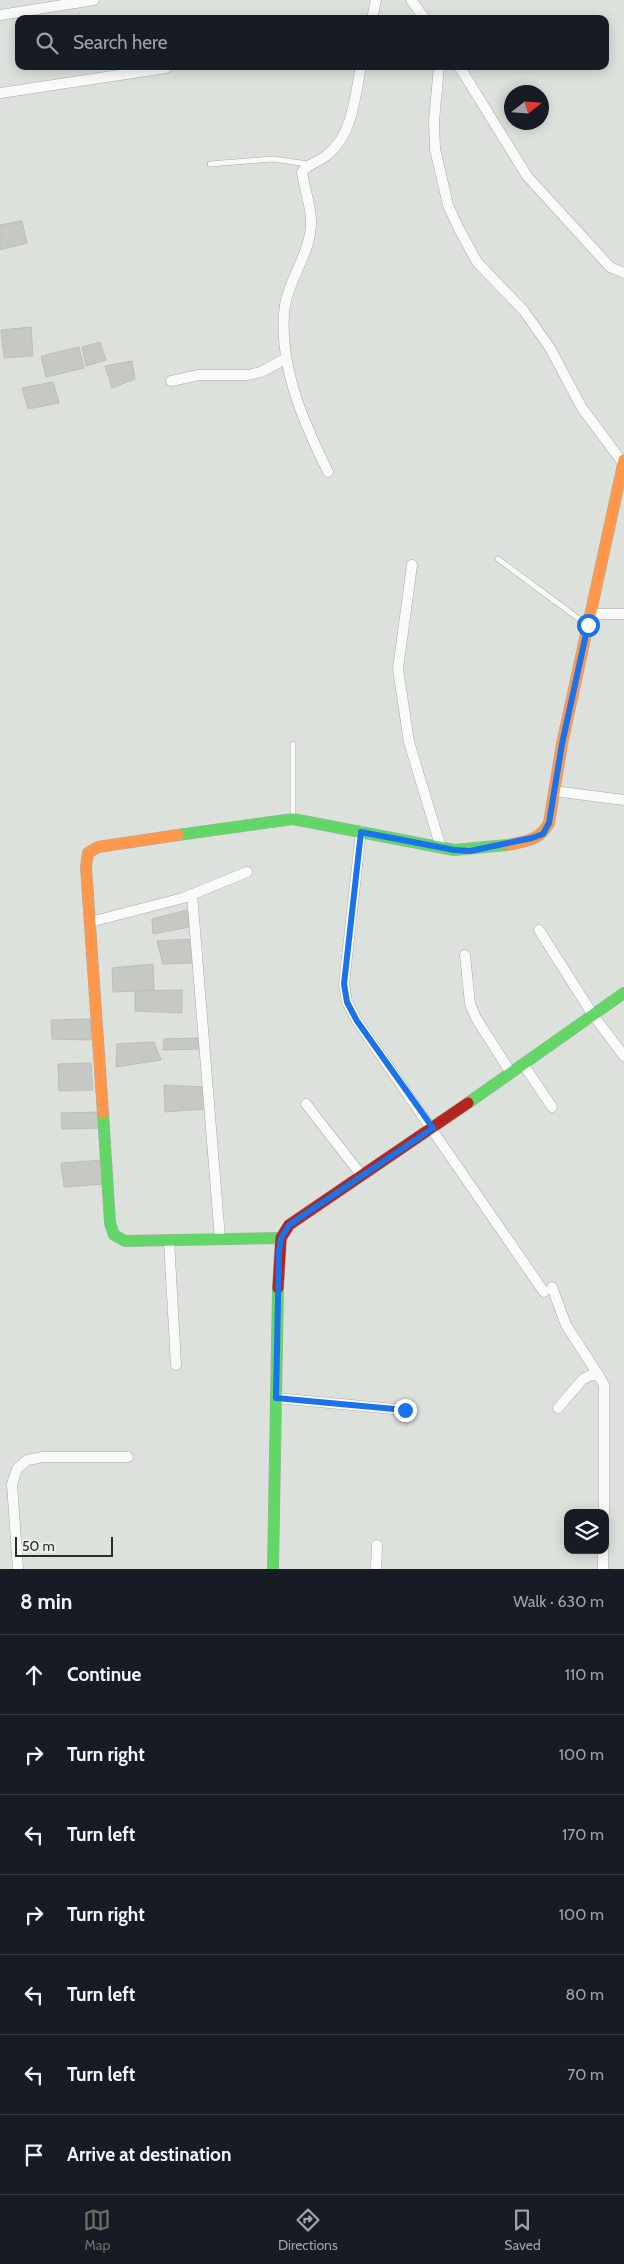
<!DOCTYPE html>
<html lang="en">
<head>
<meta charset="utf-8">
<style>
	body { margin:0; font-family:Cabin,sans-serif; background:#242831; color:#f1f3f6 }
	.controls { position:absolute; right:15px; bottom:15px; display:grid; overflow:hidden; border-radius:10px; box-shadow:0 2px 12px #0003 }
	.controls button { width:45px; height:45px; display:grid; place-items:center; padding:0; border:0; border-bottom:1px solid #363941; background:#171b24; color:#f1f3f6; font:25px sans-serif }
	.compass { position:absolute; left:504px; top:85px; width:45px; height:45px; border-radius:50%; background:#171b24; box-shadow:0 2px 12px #0003; rotate:73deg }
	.scale { position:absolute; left:15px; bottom:12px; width:98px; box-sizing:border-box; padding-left:5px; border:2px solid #2a2e2a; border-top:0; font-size:14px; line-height:18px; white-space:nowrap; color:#2a2e2a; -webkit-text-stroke:4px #e8f1e6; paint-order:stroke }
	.stop { position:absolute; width:15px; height:15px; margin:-11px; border:4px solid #1a73e8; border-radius:50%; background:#fff }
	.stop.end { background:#1a73e8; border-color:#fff; box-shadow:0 1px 5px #0008 }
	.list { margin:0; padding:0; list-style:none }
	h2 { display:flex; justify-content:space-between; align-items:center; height:65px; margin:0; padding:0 20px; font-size:21px }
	h2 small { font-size:16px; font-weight:400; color:#9ea1a6 }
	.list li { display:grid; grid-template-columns:32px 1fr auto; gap:15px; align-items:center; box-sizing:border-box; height:80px; padding:0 20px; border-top:1px solid #363941 }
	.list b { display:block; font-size:19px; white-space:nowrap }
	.list em { font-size:16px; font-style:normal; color:#9ea1a6 }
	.icon { flex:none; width:28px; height:28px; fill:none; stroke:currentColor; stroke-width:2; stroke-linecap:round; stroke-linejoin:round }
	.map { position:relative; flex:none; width:624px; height:1569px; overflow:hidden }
	.search { position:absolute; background:#171b24; box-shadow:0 2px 12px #0003; left:15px; right:15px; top:15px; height:55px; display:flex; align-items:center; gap:12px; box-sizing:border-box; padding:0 18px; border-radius:10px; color:#9ea1a6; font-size:19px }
	.sheet { height:625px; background:#171b24 }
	nav { display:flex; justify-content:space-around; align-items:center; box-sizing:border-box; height:70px; border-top:1px solid #363941; background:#171b24; font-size:14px; color:#9ea1a6 }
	nav a { display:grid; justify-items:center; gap:2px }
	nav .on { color:#686d68 }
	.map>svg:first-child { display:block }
	.building { fill:#c6c8c3; stroke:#bcbeba }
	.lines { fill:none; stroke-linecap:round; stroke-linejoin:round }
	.lane-casing { stroke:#a9ada9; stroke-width:6 }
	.street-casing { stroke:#a9ada9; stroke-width:11 }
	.fast-casing { stroke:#a9ada9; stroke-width:12 }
	.slow-casing { stroke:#a9ada9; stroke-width:12 }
	.jam-casing { stroke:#a9ada9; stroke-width:12 }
	.lane { stroke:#fafafa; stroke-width:5 }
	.street { stroke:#fafafa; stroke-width:10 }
	.fast { stroke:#63d668; stroke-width:11 }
	.slow { stroke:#ff974d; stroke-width:11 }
	.jam { stroke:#b3261e; stroke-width:11 }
	.route { stroke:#1a73e8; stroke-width:6 }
</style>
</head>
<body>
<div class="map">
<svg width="624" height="1569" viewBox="0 0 624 1569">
	<rect width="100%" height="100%" fill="#dce1dc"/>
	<path class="building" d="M22,221l5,22 -27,7v-25z
		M31,327l2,29 -29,2 -3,-28z
		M100,342l6,18 -20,6 -4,-19z
		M79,347l5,21 -38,9 -5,-21z
		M132,361l3,18 -23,9 -7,-22z
		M53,382l6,21 -31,6 -6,-21z
		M187,910l3,17 -37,7 -1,-15z
		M191,939l2,24 -30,1 -6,-23z
		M153,964l1,26 -41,2 -1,-24z
		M182,990v23l-47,-2v-20z
		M90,1019l1,21 -39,-1 -1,-19z
		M200,1038l1,11 -38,1 1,-11z
		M154,1042l7,18 -45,7 1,-23z
		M91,1063l2,27 -34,1 -1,-27z
		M164,1085l40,2 1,22 -40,3z
		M100,1112l2,16 -40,1 -1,-16z
		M104,1160l1,24 -41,3 -3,-24z"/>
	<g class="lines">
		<defs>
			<path id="lane" d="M210,164l63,-5 35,5
				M498,559l88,65
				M293,818v-74"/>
			<path id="street" d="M411,0l14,19
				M0,15l94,-15
				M372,19l4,-19
				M439,66l-5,55 1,28 13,56 11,24 18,33 47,49 26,37 32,60 41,55
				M459,66l68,110 83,91 14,6
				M0,93l166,-25
				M171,381l28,-6h49l13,-3 24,-13
				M328,472c-25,-51 -51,-109 -43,-167 5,-28 27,-55 26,-84 0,-16 -7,-33 -9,-49 7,-9 17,-10 25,-17 26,-20 28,-59 34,-89
				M412,565l-14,104 11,73 32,106
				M590,614h34
				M554,791l70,9
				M361,831l-17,153 3,18 10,19 187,271
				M192,894l28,345
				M90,922l93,-24 64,-26
				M539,930l54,85 31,41
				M465,955l5,49 6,14 35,55
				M523,1064l29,43
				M306,1104l56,72
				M169,1240l7,125
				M552,1287l14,38 33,51
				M276,1398l129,12
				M558,1408l25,-29 8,-4 8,1 5,9v128
				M18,1569l-6,-85 5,-15 10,-9 16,-3h85
				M376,1569l1,-24
				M603,1569v-19"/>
			<path id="fast" d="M178,835l115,-16 161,31 53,-5
				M468,1103l156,-110
				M103,1113l7,110 4,12 11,6 156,-3
				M273,1569l5,-281"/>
			<path id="slow" d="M507,845c19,-4 32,-4 42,-22l13,-79 62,-284
				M103,1113l-17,-246 2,-14 10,-6 80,-12"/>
			<path id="jam" d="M278,1288l3,-50 8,-13 179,-122"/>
		</defs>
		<use href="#lane" class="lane-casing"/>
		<use href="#street" class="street-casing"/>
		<use href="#fast" class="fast-casing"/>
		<use href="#slow" class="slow-casing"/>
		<use href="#jam" class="jam-casing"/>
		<use href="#lane" class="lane"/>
		<use href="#street" class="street"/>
		<use href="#fast" class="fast"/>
		<use href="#slow" class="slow"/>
		<use href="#jam" class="jam"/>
	</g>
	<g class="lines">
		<path class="route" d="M405,1410l-129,-12 3,-146 2,-14 8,-13 144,-97 -76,-107 -10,-19 -3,-18 17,-152 93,18 16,1 62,-13 11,-4 6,-11 13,-79 26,-119"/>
	</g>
</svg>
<div class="controls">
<button><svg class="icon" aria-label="layers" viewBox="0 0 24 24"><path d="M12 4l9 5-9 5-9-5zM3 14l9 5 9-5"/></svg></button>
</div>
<svg class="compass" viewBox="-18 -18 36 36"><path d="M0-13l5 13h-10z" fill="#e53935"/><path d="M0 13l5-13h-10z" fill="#9ea1a6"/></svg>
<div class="scale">50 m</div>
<div class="stop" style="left:588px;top:625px"></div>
<div class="stop end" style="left:405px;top:1410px"></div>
<div class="search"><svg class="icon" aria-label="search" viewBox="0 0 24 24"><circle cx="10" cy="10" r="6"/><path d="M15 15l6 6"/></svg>Search here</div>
</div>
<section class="sheet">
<h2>8 min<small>Walk · 630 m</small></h2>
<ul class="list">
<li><svg class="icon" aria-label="ahead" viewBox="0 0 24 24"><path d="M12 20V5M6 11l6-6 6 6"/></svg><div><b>Continue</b></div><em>110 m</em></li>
<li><svg class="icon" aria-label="right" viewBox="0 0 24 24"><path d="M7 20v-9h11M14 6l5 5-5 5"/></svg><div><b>Turn right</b></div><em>100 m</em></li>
<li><svg class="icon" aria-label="left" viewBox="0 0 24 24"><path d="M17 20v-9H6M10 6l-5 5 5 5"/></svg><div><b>Turn left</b></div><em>170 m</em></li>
<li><svg class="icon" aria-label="right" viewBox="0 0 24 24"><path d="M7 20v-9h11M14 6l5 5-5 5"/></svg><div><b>Turn right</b></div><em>100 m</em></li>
<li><svg class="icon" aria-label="left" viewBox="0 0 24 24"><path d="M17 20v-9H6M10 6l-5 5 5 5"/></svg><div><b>Turn left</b></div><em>80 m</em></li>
<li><svg class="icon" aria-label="left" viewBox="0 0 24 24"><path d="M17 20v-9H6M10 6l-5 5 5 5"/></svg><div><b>Turn left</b></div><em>70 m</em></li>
<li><svg class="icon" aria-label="arrive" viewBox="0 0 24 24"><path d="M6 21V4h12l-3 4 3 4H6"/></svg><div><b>Arrive at destination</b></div></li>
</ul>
</section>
<nav>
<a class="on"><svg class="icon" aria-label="map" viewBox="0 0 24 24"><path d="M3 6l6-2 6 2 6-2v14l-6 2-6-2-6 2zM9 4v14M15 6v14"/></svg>Map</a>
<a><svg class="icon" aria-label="directions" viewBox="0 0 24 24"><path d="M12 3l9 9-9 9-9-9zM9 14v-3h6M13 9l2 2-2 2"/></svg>Directions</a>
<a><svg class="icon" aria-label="saved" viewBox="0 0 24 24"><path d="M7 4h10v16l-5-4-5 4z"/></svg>Saved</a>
</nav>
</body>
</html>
